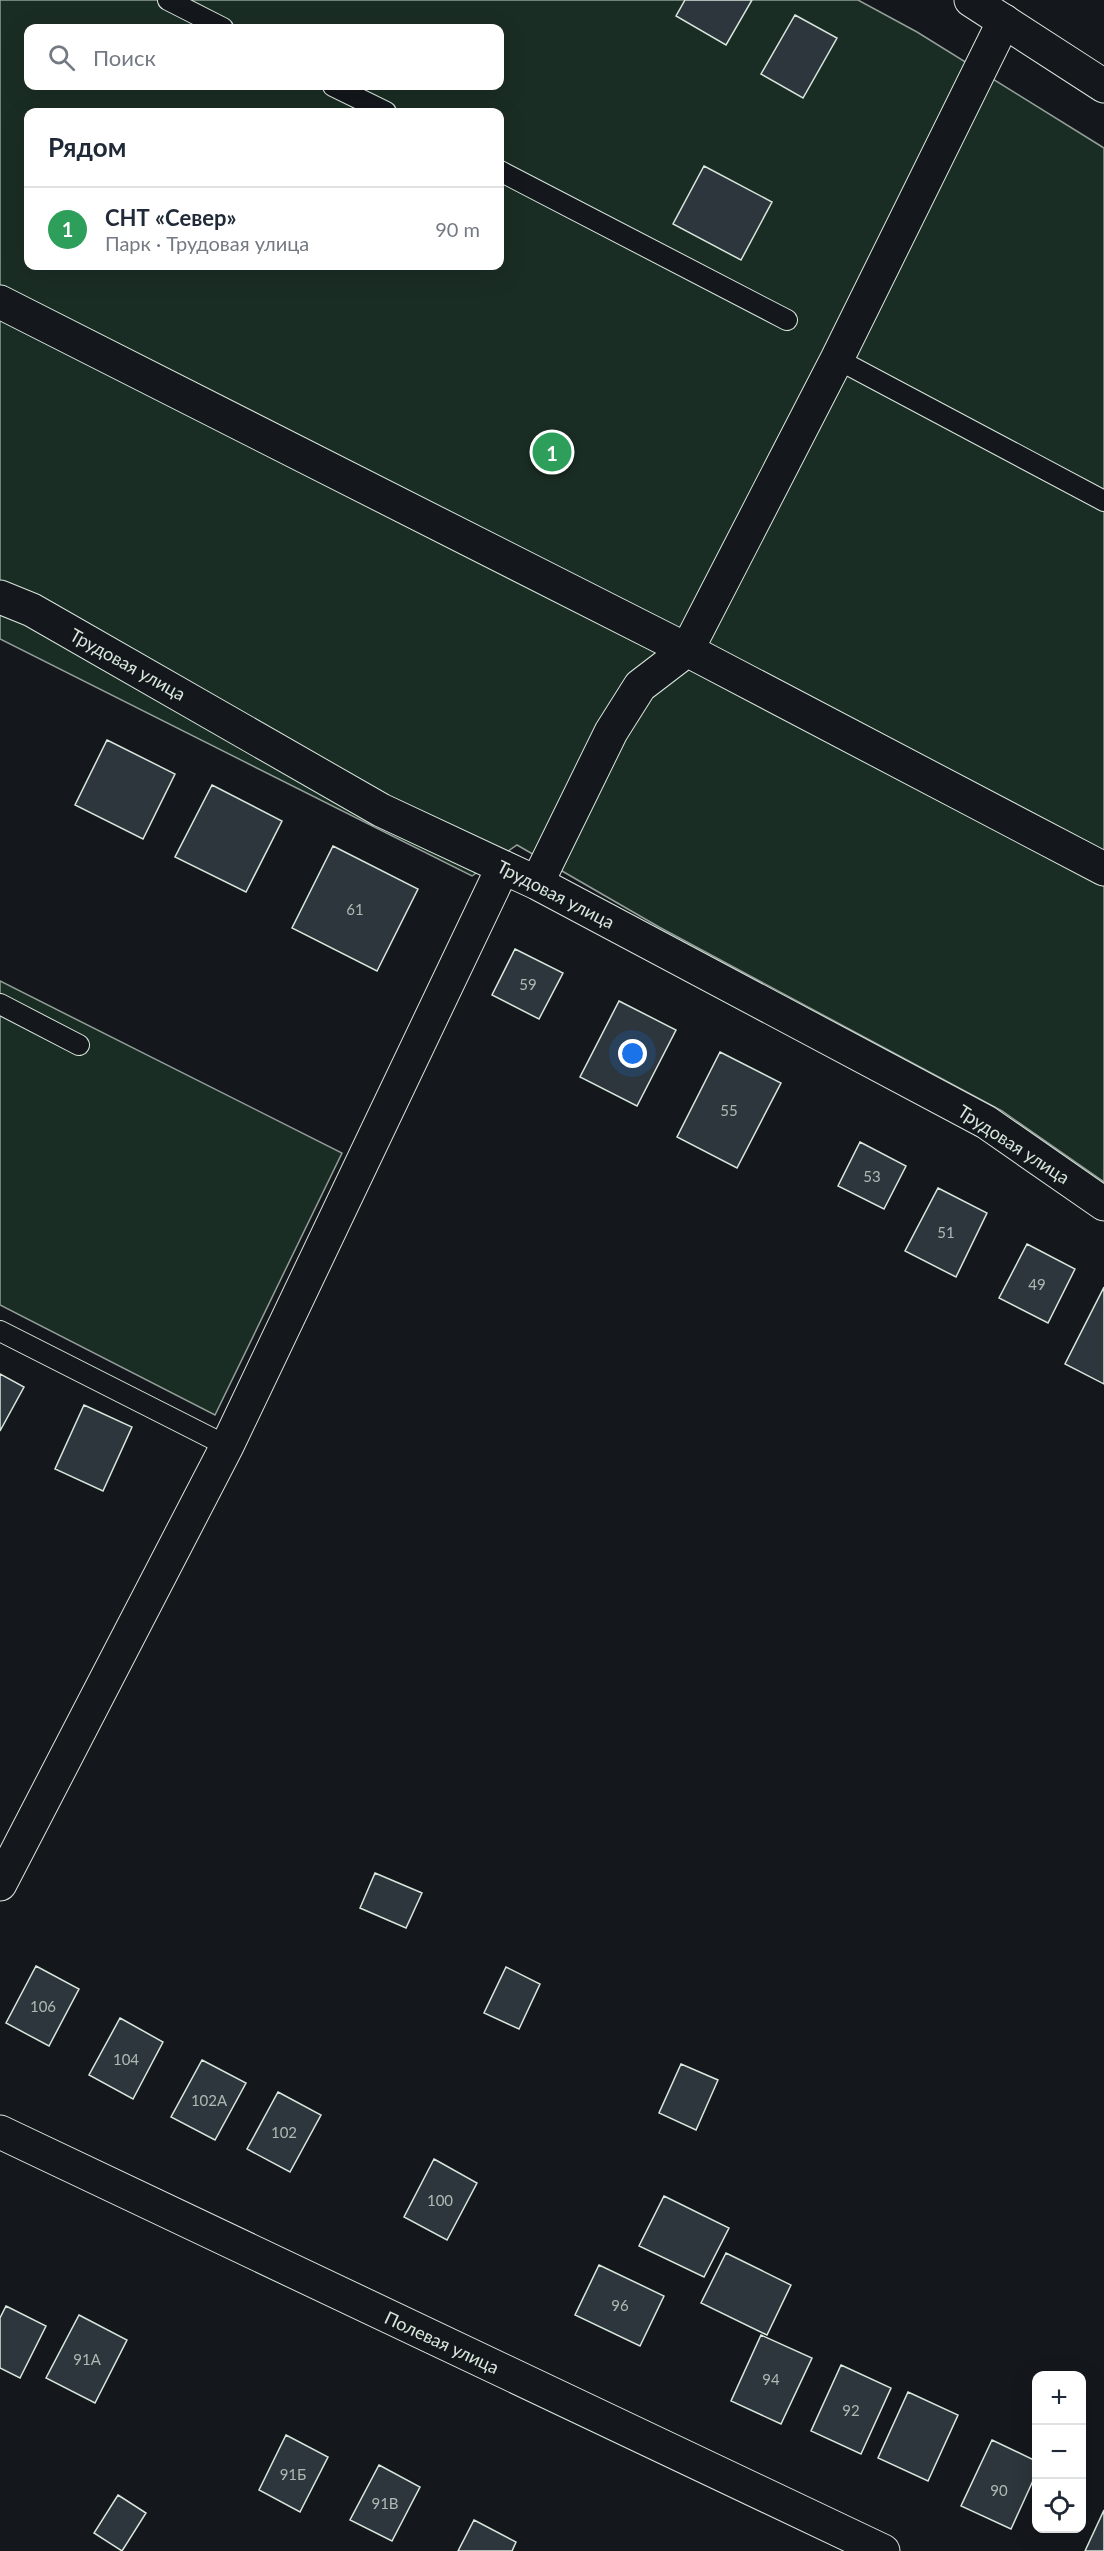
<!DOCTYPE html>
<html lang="ru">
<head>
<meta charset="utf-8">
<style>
	body { margin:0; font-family:Lato,sans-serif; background:#f2f2f3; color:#1f2937 }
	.controls { position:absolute; right:18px; bottom:18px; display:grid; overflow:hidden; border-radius:12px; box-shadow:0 6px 24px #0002 }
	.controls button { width:54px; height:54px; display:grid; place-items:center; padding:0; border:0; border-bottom:2px solid #e0e1e3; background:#fff; color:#1f2937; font:30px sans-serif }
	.you { position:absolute; left:633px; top:1054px; width:21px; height:21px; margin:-15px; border:4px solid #fff; border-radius:50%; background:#1a73e8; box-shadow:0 0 0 9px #1a73e833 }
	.badge { display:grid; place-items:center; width:39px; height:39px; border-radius:50%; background:#d93025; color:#fff; font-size:20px; font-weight:700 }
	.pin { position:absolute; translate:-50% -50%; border:3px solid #fff; box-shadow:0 2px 6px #0006 }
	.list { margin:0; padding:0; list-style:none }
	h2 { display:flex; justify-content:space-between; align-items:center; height:78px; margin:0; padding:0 24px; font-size:26px }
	h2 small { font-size:20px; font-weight:400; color:#747a83 }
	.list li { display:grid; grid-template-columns:39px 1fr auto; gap:18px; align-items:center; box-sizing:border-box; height:84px; padding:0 24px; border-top:2px solid #e0e1e3 }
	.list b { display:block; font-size:22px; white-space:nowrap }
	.list p { margin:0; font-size:20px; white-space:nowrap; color:#747a83 }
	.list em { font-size:20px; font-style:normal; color:#747a83 }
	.icon { flex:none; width:33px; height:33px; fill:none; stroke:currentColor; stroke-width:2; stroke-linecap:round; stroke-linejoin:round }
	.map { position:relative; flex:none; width:1104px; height:2551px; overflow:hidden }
	.search { position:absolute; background:#fff; box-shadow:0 6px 24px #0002; left:24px; top:24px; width:480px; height:66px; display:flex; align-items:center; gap:15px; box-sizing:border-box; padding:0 21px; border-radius:12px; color:#747a83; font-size:22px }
	.panel { position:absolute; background:#fff; box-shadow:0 6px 24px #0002; left:24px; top:108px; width:480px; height:162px; border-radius:12px }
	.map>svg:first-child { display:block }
	.green { fill:#1a2d24; stroke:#939e99; stroke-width:1.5; fill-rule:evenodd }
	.building { fill:#2c363c; stroke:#d8e6dc; stroke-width:1.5 }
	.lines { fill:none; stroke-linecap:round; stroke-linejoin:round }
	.service-casing { stroke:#d8e6dc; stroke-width:22 }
	.minor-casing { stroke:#d8e6dc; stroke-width:35 }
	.tertiary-casing { stroke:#d8e6dc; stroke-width:35 }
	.service { stroke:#14181c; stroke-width:20 }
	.minor { stroke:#14181c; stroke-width:33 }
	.tertiary { stroke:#14181c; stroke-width:33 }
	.labels { text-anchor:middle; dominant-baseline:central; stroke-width:4.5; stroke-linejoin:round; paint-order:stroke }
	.number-label { font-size:15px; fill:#adbab4 }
	.street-label { font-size:18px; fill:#d8e6dc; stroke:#14181c }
</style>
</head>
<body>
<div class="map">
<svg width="1104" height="2551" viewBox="0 0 1104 2551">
	<rect width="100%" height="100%" fill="#14181c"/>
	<path class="green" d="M0,0h858l59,32 187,116v1034l-102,-71 -343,-184 -142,-82 -45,31 -472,-237zM28,28h472v58h-472zM28,112h472v154h-472z
		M0,981l342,172 -127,262 -215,-110z"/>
	<path class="building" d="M685,0h67l-26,45 -50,-29z
		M795,15l42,23 -34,60 -42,-24z
		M704,166l68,36 -31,58 -68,-36z
		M107,740l68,34 -32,65 -68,-34z
		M212,785l70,36 -36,71 -71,-35z
		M333,846l85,43 -41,82 -85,-43z
		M515,949l48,24 -24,46 -47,-24z
		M619,1001l57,29 -39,76 -57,-29z
		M720,1052l61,31 -44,85 -60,-31z
		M860,1142l46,24 -22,43 -46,-23z
		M938,1188l49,25 -31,64 -51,-26z
		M1027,1244l48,25 -27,54 -49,-25z
		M1104,1287v97l-39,-20z
		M0,1374l24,13 -24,44z
		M84,1405l48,22 -29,64 -48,-22z
		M375,1873l47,20 -16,35 -46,-20z
		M36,1966l43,23 -30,57 -43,-23z
		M506,1967l34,17 -21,45 -35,-16z
		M120,2018l43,24 -30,57 -44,-24z
		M202,2060l44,23 -31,57 -44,-23z
		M681,2064l37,16 -22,50 -37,-17z
		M278,2092l43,23 -31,57 -43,-23z
		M434,2159l43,24 -30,57 -43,-23z
		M664,2196l65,32 -25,49 -65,-31z
		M726,2253l65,32 -24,50 -66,-32z
		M599,2265l65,31 -24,50 -65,-31z
		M6,2306l40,20 -26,52 -20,-10v-50z
		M79,2315l48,25 -32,63 -49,-25z
		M761,2335l51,23 -31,66 -50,-23z
		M841,2365l50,23 -30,66 -50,-23z
		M908,2392l50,23 -30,66 -50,-23z
		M286,2435l42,22 -28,55 -41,-22z
		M992,2440l44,21v13l-25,55 -50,-23z
		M379,2465l41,22 -28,54 -42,-21z
		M118,2495l28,18 -24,38 -28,-18z
		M1104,2510v41h-19z
		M474,2520l42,22 -4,9h-54z"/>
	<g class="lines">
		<defs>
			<path id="service" d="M168,0l55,28
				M333,86l53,26
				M500,171l287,149
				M837,359l267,142
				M0,1004l79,41
				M0,1331l227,115"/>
			<path id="minor" d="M0,302l687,348 417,219
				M0,597l32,13 349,200 156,73 449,239 118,82
				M537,883l74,-151 29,-46 47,-36 150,-291 167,-338
				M0,1884l227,-438 276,-579
				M0,2132l883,419"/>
			<path id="tertiary" d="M971,0l133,86"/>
		</defs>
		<use href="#service" class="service-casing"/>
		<use href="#minor" class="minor-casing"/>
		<use href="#tertiary" class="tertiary-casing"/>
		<use href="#service" class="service"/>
		<use href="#minor" class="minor"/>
		<use href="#tertiary" class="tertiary"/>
	</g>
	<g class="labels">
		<g class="number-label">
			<text x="355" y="909">61</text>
			<text x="528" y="984">59</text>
			<text x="729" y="1110">55</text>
			<text x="872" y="1176">53</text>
			<text x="946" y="1232">51</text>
			<text x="1037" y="1284">49</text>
			<text x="43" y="2006">106</text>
			<text x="126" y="2059">104</text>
			<text x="209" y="2100">102А</text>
			<text x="284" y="2132">102</text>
			<text x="440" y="2200">100</text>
			<text x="620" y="2305">96</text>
			<text x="87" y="2359">91А</text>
			<text x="771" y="2379">94</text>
			<text x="851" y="2410">92</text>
			<text x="293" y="2474">91Б</text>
			<text x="999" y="2490">90</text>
			<text x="385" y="2503">91В</text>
		</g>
		<g class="street-label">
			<text transform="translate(128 664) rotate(29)">Трудовая улица</text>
			<text transform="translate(556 894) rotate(27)">Трудовая улица</text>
			<text transform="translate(1014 1144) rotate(33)">Трудовая улица</text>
			<text transform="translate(442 2342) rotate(25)">Полевая улица</text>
		</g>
	</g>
</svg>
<div class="controls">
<button>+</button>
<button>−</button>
<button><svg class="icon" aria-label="locate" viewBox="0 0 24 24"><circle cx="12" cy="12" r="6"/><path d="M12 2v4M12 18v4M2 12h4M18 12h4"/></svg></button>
</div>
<div class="you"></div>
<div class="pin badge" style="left:552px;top:452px;background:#2e9e5b">1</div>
<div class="search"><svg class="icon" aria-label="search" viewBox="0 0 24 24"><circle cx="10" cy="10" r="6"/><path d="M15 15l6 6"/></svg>Поиск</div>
<section class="panel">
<h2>Рядом<small></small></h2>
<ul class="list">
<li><span class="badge" style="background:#2e9e5b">1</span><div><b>СНТ «Север»</b><p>Парк · Трудовая улица</p></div><em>90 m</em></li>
</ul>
</section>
</div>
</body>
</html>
